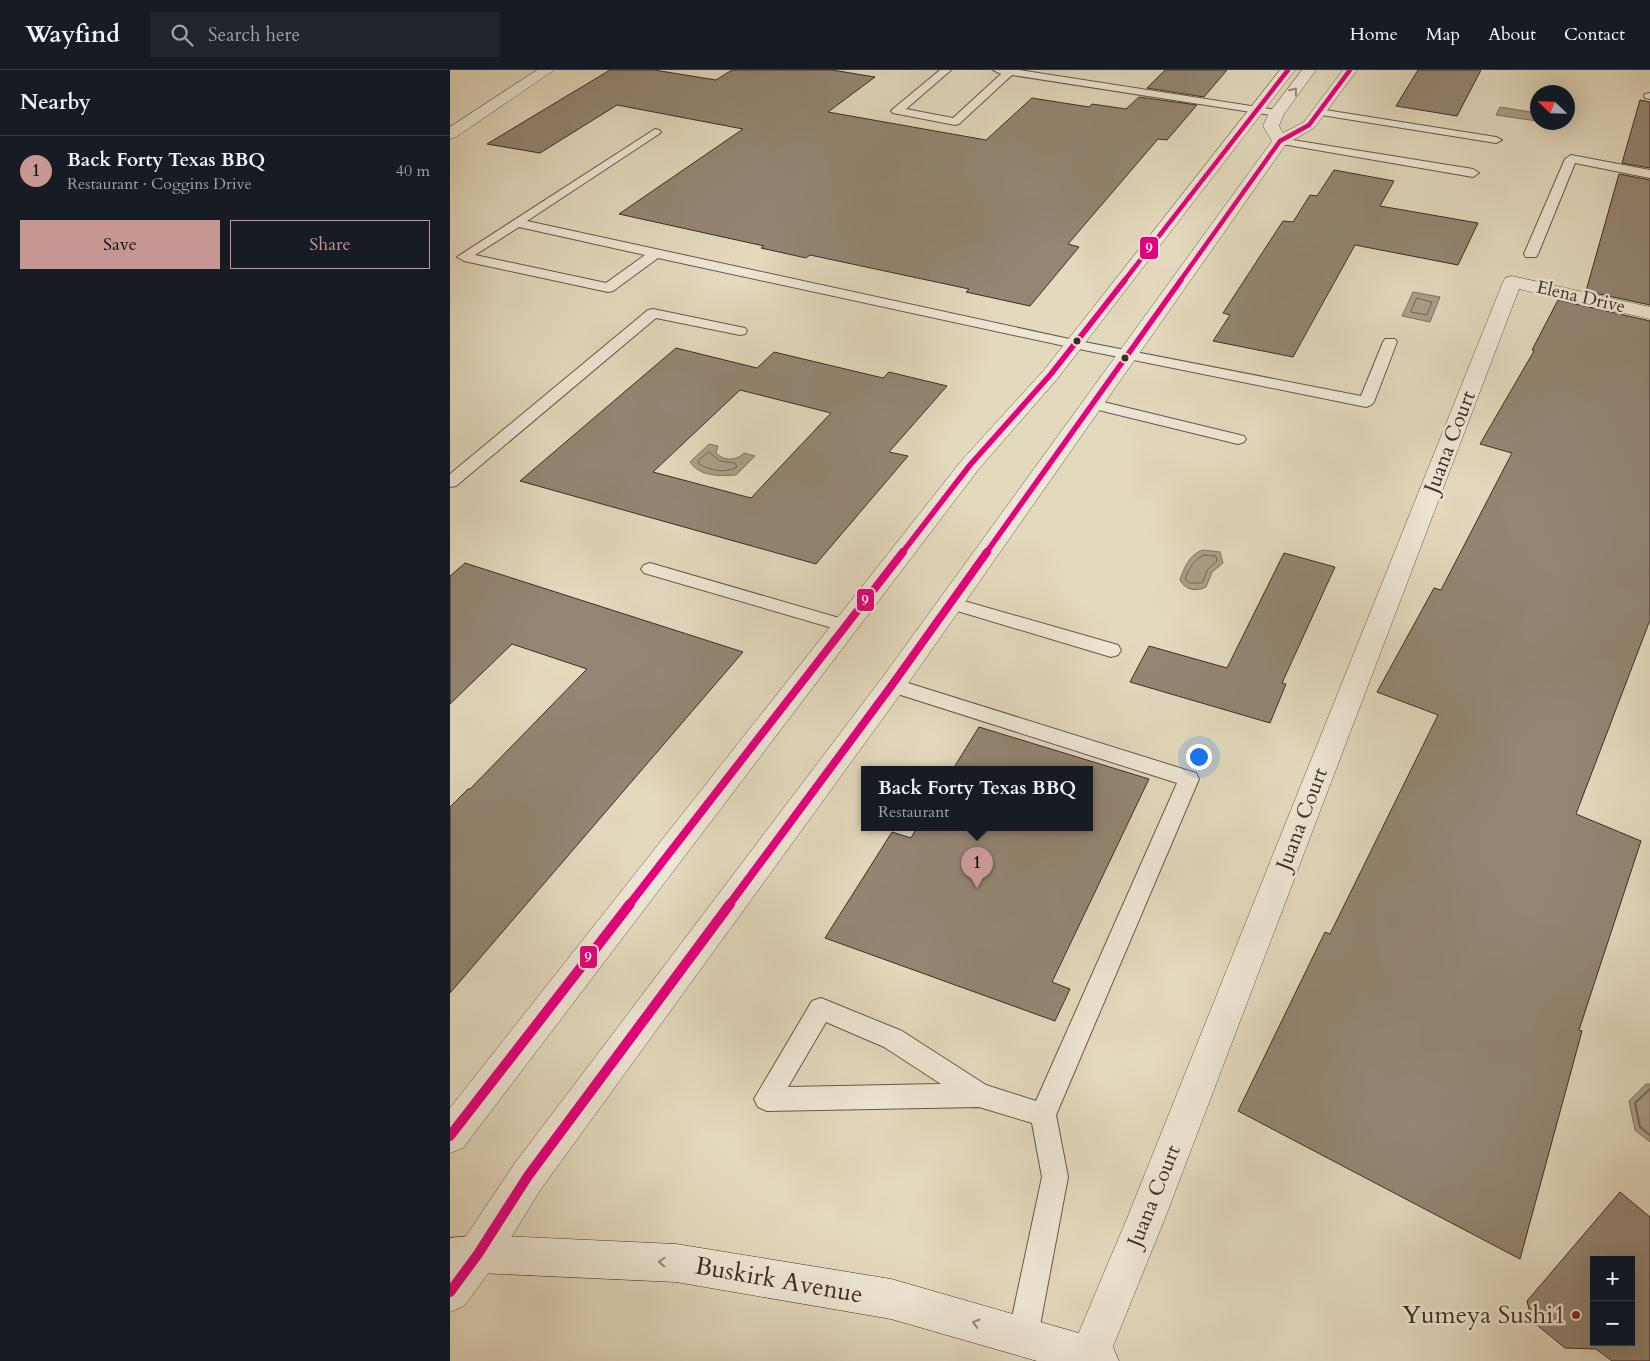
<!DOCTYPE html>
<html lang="en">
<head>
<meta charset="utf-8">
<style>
	body { margin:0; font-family:Cardo,serif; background:#20242c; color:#f1f3f6 }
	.controls { position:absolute; right:15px; bottom:15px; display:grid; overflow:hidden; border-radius:0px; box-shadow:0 5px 20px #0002 }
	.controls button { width:45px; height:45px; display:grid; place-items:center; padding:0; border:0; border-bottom:1px solid #363941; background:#171b24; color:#f1f3f6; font:25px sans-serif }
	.compass { position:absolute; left:1080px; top:15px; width:45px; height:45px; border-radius:50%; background:#171b24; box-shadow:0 5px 20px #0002; rotate:293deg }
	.you { position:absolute; left:748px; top:686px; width:18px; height:18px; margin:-12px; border:4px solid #fff; border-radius:50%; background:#1a73e8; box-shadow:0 0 0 8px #1a73e833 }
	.badge { display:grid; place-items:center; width:32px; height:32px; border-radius:50%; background:#c59692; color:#111; font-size:16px; font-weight:700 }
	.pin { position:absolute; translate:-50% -41px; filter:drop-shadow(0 1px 2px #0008) }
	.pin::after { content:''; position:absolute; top:26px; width:18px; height:15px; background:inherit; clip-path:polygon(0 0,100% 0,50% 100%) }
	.popup { position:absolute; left:411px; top:696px; width:232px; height:65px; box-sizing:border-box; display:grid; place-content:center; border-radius:0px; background:#171b24; filter:drop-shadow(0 1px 4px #0005); font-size:16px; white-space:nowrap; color:#9ea1a6 }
	.popup b { font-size:19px; color:#f1f3f6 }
	.popup::after { content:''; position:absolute; left:50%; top:100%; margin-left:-10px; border:10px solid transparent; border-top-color:#171b24 }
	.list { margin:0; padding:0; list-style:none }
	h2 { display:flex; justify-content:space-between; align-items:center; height:65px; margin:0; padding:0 20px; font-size:21px }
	h2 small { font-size:16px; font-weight:400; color:#9ea1a6 }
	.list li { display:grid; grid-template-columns:32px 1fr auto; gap:15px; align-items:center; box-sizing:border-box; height:70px; padding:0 20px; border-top:1px solid #363941 }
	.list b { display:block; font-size:19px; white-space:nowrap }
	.list p { margin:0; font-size:16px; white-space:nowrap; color:#9ea1a6 }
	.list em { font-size:16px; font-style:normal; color:#9ea1a6 }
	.actions { display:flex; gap:10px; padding:15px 20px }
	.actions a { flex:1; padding:11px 0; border:1px solid #c59692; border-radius:0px; text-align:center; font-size:18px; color:#c59692 }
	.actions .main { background:#c59692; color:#111 }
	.icon { flex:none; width:28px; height:28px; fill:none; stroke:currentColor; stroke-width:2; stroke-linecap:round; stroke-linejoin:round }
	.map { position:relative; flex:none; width:1200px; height:1291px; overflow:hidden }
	header { display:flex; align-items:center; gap:30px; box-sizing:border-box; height:70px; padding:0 25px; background:#171b24; border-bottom:1px solid #363941 }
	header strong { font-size:24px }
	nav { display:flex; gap:28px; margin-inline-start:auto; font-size:18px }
	.search { width:350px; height:45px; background:#20242c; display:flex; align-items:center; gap:12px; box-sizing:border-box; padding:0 18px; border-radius:0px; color:#9ea1a6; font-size:19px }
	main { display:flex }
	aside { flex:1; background:#171b24 }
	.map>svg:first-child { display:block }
	.water { fill:#ab9f89; stroke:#7f7161 }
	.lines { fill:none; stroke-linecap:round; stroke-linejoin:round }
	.shore-far1 { stroke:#746656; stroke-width:1 }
	.shore { stroke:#746656; stroke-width:2 }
	.building { fill:#948674; stroke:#3e2d24; fill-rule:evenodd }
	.service-casing { stroke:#67584a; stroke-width:2 }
	.minor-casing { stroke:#67584a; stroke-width:1 }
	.tertiary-casing { stroke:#67584a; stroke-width:1 }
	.secondary-casing { stroke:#3e2d24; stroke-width:1 }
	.service { fill:#ede6d4; fill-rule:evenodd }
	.minor { fill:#ede6d4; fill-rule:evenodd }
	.tertiary { fill:#ede6d4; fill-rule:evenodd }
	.secondary { fill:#ede6d4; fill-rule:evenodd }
	.bus-1-far3-casing { stroke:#ede6d4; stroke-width:7 }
	.bus-1-far2-casing { stroke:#ede6d4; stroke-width:9 }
	.bus-1-far1-casing { stroke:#ede6d4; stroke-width:11 }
	.bus-1-casing { stroke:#ede6d4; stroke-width:14 }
	.bus-1-far3 { stroke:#e5007d; stroke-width:4.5 }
	.bus-1-far2 { stroke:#e5007d; stroke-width:5.5 }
	.bus-1-far1 { stroke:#e5007d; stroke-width:8 }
	.bus-1 { stroke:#e5007d; stroke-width:10 }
	.oneway { stroke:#968a7c }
	.bus-dot { fill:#3e2d24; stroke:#ede6d4; stroke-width:2 }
	.poi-dot { fill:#8f2418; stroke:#ede6d4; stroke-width:2 }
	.labels { text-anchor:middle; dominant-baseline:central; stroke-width:5; stroke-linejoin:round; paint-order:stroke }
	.far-street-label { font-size:18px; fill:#3e2d24; stroke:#ede6d4 }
	.street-label { font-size:21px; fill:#3e2d24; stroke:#ede6d4 }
	.near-street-label { font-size:25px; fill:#3e2d24; stroke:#ede6d4 }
	.near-poi-label { font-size:25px; fill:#3e2d24; stroke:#ede6d4; text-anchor:end }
	.line-badge { stroke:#ede6d4; stroke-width:2 }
	.badge-label { font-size:14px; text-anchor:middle; font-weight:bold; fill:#fff }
</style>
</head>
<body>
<header>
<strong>Wayfind</strong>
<div class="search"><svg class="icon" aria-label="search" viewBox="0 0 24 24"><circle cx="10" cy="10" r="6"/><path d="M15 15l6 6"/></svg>Search here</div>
<nav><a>Home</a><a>Map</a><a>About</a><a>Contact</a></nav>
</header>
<main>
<aside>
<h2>Nearby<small></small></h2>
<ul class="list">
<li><span class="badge">1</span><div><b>Back Forty Texas BBQ</b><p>Restaurant · Coggins Drive</p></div><em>40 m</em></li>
</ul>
<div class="actions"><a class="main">Save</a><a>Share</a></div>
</aside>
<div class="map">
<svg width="1200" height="1291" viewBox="0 0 1200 1291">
	<rect width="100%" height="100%" fill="#e3d9bd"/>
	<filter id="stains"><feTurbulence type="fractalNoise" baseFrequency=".004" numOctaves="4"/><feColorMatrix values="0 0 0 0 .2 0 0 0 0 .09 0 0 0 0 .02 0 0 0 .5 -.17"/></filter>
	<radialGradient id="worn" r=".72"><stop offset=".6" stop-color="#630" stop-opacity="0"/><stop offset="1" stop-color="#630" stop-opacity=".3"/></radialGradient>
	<path class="water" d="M1050,37l37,6v8l-41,-6z
		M963,222l27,5 -10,25 -28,-6z
		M259,374l9,2 -2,7c8,8 20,8 28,0l11,3 -19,19c-16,1 -36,2 -46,-13z
		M753,480l17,2 3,11 -11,9 -6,15c-10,5 -21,3 -26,-7 4,-13 10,-26 23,-30z
		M1196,1014h4v58l-15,-12 -6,-29z"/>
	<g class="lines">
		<path class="shore-far1" d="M967,228l15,4 -5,13 -16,-3z
			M259,382l11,9 15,2 2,4c-12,7 -27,3 -38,-3l-1,-3z
			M754,485l12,1 1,5 -9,8 -6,14h-12l-5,-4c4,-11 9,-19 19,-24z"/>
		<path class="shore" d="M1200,1019l-15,14 5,24 10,8"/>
	</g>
	<path class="building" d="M160,0h44l62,10 16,-10h100l43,7 -47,35 158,28 46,-42 57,9 3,-3 34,5 13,-12 58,8 -30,35 -9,-1 -90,105 11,3 -49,59 -64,-14 3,-3 -159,-34 -4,3 -45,-10 3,-2 -145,-32 124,-85 -126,-24 -77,48 -53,-9z
		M715,0h62l-23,27 -57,-9z
		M968,0h63l-24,46 -61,-10z
		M1190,30l10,2v66l-28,-5z
		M884,100l60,11 -14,25 98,17 -20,42 -103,-20 -62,112 -80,-16 17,-26 -7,-2 60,-92 10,1 17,-27 7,1z
		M1169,104l31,6v125l-64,-14z
		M1108,230l92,21v299l-74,194 65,27 -62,189 3,1 -62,228 -282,-148 87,-179 5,2 108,-219 -61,-23 57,-104 7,2 71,-137 -32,-9 54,-93 -2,-1z
		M226,278l81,20 17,-16 109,26 6,-6 58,14 -58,66 19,4 -92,108 -296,-83zM290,320l91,23 -80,85 -98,-26z
		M834,483l51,14 -53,116 4,1 -16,39 -140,-41 19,-36 78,22z
		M15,493l278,89 -293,341v-186l18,-18h2l117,-120 -75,-25 -62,60v-128z
		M529,657l170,52 -97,203 18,7 -15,32 -230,-83 67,-106 19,6 6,-11h173v-58h-137z
		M1170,1122l30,25v144h-38l-16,-12 -31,-1 -33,-27 -5,-20zM1144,1190h37v82h-37z"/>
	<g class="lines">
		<defs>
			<path id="service" d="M490,0h11l-45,39 47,9 48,-44 -8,-4h26l258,40 6,3 -6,3 -265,-41 -53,49 -4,1 -62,-12 -2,-2 2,-2z
				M1200,23v6l-5,-1 -1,-2 1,-2z
				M869,39l177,28 6,3 -6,3 -181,-29 -2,-2 2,-2z
				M205,59l4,1 2,2 -2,2 -132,87 547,119 287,56 22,-54 2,-3h10l2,3 -23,60 -3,3 -5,2 -292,-59 -416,-90 -45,33 -5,1 -144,-31 -7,-4zM69,157l126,28 -39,28 -131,-28z
				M830,68l193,31 6,4 -6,4 -197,-34 -2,-2z
				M1121,85l79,15v8l-75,-15 -37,91 -2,3h-10l-2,-3 41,-95z
				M203,239l87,18 5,1 2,3 -2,3 -5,1 -84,-17 -200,168 -6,1v-13l198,-164z
				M641,329l153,37 2,3 -2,3 -6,2 -152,-37 -3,-3 3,-3z
				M200,493l203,59 2,4 -2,4 -7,2 -202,-59 -3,-4 3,-4z
				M500,527l168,48 3,5 -3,5 -7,2 -167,-50 -3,-4 3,-4z
				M442,608l304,95 3,6 -143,336 12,62 -30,159 -5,10 -10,5 -10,-5 -5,-10 34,-159 -10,-54 -53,-16 -212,4 -9,-4 -4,-8 58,-98 9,-3 81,33 84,54 50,16 141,-318 -292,-93 -3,-5 3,-5zM376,952l58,25 57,37 -153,3z"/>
			<path id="minor" d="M87,0h17l-98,67 -6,2v-12z
				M1062,206l138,31v12l-131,-30 -354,929 -58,143h-36l-2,-5 59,-140 375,-934 2,-4z"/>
			<path id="tertiary" d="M830,0h15l-237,308 -80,92 -515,678 -13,5v-45l512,-648 82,-90z
				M852,0h14l-32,44 -5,12 4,7 21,-11 39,-52h14l-43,58 -28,16 -384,548 -361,497 -49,79 -28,38 -14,6v-52l65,-97 367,-485 390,-537 -9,-15 6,-13z"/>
			<path id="secondary" d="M28,1165l198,9 215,35 198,57 24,11 6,14h-82l-146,-42 -215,-37 -198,-9 -28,3v-38z"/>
		</defs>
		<use href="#service" class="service-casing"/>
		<use href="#minor" class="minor-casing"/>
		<use href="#tertiary" class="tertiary-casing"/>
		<use href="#secondary" class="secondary-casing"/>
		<use href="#service" class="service"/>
		<use href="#minor" class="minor"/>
		<use href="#tertiary" class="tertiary"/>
		<use href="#secondary" class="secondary"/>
		<defs>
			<path id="bus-1-far3" d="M674,211l164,-211
				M730,211l100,-140 29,-16 41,-55"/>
			<path id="bus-1-far2" d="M452,483l68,-88 81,-91 74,-94
				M536,483l195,-273"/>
			<path id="bus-1-far1" d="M179,835l274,-353
				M279,835l163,-220 95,-133"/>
			<path id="bus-1" d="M0,1066l180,-232
				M0,1222l28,-38 50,-78 202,-272"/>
		</defs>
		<use href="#bus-1-far3" class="bus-1-far3-casing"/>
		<use href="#bus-1-far2" class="bus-1-far2-casing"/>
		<use href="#bus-1-far1" class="bus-1-far1-casing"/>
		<use href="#bus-1" class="bus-1-casing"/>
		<use href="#bus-1-far3" class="bus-1-far3"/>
		<use href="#bus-1-far2" class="bus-1-far2"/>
		<use href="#bus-1-far1" class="bus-1-far1"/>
		<use href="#bus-1" class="bus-1"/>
	</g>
	<defs><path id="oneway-chevron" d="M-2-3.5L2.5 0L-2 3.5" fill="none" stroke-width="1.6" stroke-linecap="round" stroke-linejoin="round" transform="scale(1.25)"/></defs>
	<g class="oneway">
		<use href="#oneway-chevron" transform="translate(844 21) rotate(-52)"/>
		<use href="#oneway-chevron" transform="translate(212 1192) rotate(-178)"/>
		<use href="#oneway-chevron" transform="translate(526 1253) rotate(-164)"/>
	</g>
	<g class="bus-dot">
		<circle cx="627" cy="271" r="4.5"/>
		<circle cx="675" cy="288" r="4.5"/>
	</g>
	<circle class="poi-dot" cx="1126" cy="1245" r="5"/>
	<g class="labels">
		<g class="far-street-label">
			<text transform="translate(1131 227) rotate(13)">Elena Drive</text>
		</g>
		<g class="street-label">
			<text transform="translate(1000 372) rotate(-69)">Juana Court</text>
			<text transform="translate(852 749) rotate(-69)">Juana Court</text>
			<text transform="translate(704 1126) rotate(-68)">Juana Court</text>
		</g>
		<g class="near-street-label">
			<text transform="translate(329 1210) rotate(10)">Buskirk Avenue</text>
		</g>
		<g class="near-poi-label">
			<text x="1116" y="1245">Yumeya Sushi1</text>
		</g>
	</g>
	<g class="line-badge">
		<rect x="689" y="166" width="20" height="24" rx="5" fill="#e5007d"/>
		<rect x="406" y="518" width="19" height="24" rx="5" fill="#e5007d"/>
		<rect x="129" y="875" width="19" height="24" rx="5" fill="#e5007d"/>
	</g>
	<g class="badge-label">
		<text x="699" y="183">9</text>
		<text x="415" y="535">9</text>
		<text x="138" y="892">9</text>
	</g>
	<rect width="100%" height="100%" filter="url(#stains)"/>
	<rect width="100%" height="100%" fill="url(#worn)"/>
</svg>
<div class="controls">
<button>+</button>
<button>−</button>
</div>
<svg class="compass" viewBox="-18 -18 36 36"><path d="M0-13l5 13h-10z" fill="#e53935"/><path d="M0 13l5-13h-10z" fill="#9ea1a6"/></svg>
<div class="you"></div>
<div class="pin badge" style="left:527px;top:818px">1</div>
<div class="popup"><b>Back Forty Texas BBQ</b>Restaurant</div>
</div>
</main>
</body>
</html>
